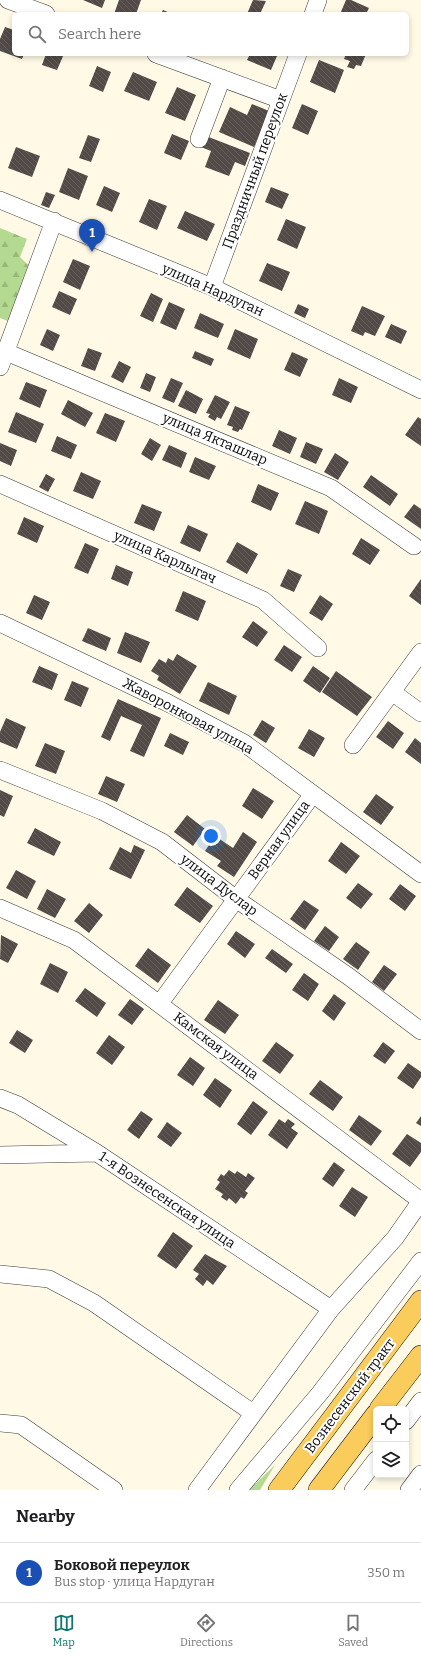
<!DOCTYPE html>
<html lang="en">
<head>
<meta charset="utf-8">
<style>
	body { margin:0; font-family:Bitter,serif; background:#f2f2f2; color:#202124 }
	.controls { position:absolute; right:12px; bottom:12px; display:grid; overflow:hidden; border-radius:6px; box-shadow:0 2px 6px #0003 }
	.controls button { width:36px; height:36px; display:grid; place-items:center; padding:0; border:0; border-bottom:1px solid #e0e0e0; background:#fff; color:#202124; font:20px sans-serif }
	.you { position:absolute; left:211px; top:836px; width:14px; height:14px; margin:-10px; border:3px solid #fff; border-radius:50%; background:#1a73e8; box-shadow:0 0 0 6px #1a73e833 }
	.badge { display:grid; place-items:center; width:26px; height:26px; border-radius:50%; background:#0f766e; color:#fff; font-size:13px; font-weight:700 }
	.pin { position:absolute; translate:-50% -33px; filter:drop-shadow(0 1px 2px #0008) }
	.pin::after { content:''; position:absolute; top:21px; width:14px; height:12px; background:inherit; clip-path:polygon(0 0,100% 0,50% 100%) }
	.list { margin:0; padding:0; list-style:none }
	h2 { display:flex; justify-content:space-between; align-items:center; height:52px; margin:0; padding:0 16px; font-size:17px }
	h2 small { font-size:13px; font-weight:400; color:#757577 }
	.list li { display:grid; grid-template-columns:26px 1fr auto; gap:12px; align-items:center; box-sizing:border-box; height:60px; padding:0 16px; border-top:1px solid #e0e0e0 }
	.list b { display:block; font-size:15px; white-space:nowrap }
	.list p { margin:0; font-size:13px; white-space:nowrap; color:#757577 }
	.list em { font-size:13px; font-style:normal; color:#757577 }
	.icon { flex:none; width:22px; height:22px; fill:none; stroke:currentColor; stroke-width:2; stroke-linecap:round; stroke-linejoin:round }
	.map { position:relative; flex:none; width:421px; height:1490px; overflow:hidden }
	.search { position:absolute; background:#fff; box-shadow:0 2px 6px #0003; left:12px; right:12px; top:12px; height:44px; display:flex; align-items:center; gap:10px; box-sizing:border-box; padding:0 14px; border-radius:6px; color:#757577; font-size:15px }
	.sheet { height:112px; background:#fff }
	nav { display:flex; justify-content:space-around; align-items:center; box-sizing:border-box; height:56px; border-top:1px solid #e0e0e0; background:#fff; font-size:11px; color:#757577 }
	nav a { display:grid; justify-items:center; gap:2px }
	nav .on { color:#0f766e }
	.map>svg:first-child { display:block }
	.forest { fill:url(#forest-firs) }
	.building { fill:url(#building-back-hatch) }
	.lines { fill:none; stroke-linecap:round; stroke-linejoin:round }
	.minor-casing { stroke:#3c3c3c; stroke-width:18 }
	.major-casing { stroke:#1a1a1a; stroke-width:22 }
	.minor { stroke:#fff; stroke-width:17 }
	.major { stroke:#facc5b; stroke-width:21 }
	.labels { text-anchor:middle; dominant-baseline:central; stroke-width:4; stroke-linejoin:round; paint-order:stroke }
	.street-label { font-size:14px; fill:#090909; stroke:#fff }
</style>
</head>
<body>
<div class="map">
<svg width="421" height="1490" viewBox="0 0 421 1490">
	<defs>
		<pattern id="forest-firs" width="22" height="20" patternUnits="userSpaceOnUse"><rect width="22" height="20" fill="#b4d990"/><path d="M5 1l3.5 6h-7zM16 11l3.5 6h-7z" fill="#99b97b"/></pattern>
		<pattern id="building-back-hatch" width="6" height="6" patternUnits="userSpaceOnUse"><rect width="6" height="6" fill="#524a46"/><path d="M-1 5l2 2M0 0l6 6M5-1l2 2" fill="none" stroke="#665f5c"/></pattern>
	</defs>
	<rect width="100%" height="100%" fill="#fff9e6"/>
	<path class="forest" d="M0,228l27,11 -7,18 8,8 -20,56 -8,-3z
		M275,1465l-15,25h-11z"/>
	<path class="building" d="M83,0h22l-3,8z
		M119,0h22l-5,14h-22z
		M253,0l13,1 -6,13h-13z
		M346,0h5l18,8 -3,6h-26z
		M163,10l9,4h-11z
		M5,27l9,3v24h10l-2,5 -22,-8v-12z
		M46,54h18l-7,16 -15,-5z
		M250,54h23l4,2 -6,14 -24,-10z
		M346,54h20l-5,12 -5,-1 -2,4 -7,-2 3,-6 -6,-2z
		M319,60l25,10 -9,23 -25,-11z
		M97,66l14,6 -8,20 -14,-6z
		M133,72l24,10 -8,19 -25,-10z
		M177,87l19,8 -11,26 -20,-8z
		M252,104l17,7 -15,36 -35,-15 11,-25 17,8z
		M302,104l16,7 -10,24 -16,-7z
		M172,134l17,7 -8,19 -17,-7z
		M88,135l12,4 -9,23 -12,-4z
		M206,136l44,17 -5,13 -10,-4 -6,14 -24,-9 6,-16 -10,-4z
		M16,147l24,9 -8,21 -24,-9z
		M68,168l20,8 -9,24 -20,-8z
		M104,186l16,7 -8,19 -16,-7z
		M271,187l18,7 -7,15 -17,-7z
		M46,192l9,3 -6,13 -8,-3z
		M149,199l18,7 -10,24 -18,-8z
		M185,211l30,13 -8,17 -30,-13z
		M286,219l20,8 -9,22 -20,-9z
		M73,259l17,7 -10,24 -17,-8z
		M267,263l23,9 -8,19 -23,-10z
		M59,291l18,8 -7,16 -18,-8z
		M151,293l12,6 -10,23 -13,-6z
		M169,302l16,7 -9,21 -16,-7z
		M298,304l11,5 -4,9 -11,-5z
		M362,306l23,10 -10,20 -10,-4 -2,4 -12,-5z
		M200,313l24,11 -6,14 -24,-10z
		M391,324l16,7 -6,13 -16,-7z
		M47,329l13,6 -7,16 -13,-6z
		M235,329l23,10 -8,20 -23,-10z
		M88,348l14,5 -7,18 -14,-5z
		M195,351l19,8 -3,7 -19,-8z
		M292,352l16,7 -8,18 -16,-7z
		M119,361l12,6 -8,16 -12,-6z
		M146,373l10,4 -6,15 -10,-4z
		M171,378l12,5 -9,20 -12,-5z
		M339,378l19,9 -7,16 -19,-8z
		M26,382l21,8 -7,18 -21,-9z
		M186,390l17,9 -7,15 -18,-8z
		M215,395l15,7 -9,17 -4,-2 -2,4 -7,-4 2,-3 -4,-1z
		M68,400l25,13 -8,14 -24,-13z
		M235,406l15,6 -8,18 -2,-1 -2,3 -6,-2 1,-3 -6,-2z
		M16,412l28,12 -8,19 -28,-11z
		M105,413l20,8 -9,21 -20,-9z
		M418,417l3,2v27l-16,-11z
		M279,430l18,8 -7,16 -18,-8z
		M57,436l20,9 -6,14 -20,-8z
		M150,438l11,7 -9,16 -11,-7z
		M306,442l17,7 -7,15 -16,-7z
		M0,443l17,7 -6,16 -11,-5z
		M169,445l18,8 -6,15 -19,-8z
		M335,453l14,9 -11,18 -14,-8z
		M195,457l21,9 -7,14 -20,-8z
		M81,472l20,9 -8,18 -20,-8z
		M46,474l9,5 -7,13 -9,-5z
		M371,475l27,19 -8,12 -27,-19z
		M258,484l21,9 -8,18 -20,-9z
		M305,501l23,10 -9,23 -24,-10z
		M142,504l20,8 -8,19 -20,-8z
		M414,504l7,5v20l-17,-12z
		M24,517l20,9 -7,17 -20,-9z
		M188,525l20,9 -8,18 -20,-9z
		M361,538l19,12 -10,15 -18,-11z
		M237,542l21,12 -11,20 -21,-12z
		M85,543l14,6 -11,25 -14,-6z
		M116,565l17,7 -5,14 -17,-7z
		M288,569l14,6 -8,17 -14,-6z
		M421,579v26l-12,-9z
		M183,591l23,10 -8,20 -23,-10z
		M34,595l16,7 -8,18 -16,-7z
		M320,595l13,9 -11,17 -13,-8z
		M253,621l15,11 -11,15 -15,-10z
		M88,628l23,10 -5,13 -24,-10z
		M125,632l25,10 -9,21 -24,-10z
		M284,645l18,12 -10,15 -18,-12z
		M177,654l20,12 -17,28 -23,-14 2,-4 -8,-5 8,-12 7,4 2,-5 5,3z
		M39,666l19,8 -6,16 -20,-8z
		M313,666l17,12 -10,15 -17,-12z
		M336,671l36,26 -15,19 -35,-24z
		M72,681l17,7 -8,19 -17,-7z
		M208,682l29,14 -8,19 -30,-14z
		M118,699l43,19 -17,39 -14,-6 12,-26 -21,-9 -11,25 -9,-4z
		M6,718l20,9 -9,22 -17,-7v-10z
		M262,720l13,8 -9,15 -13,-8z
		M388,721l16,12 -11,16 -17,-12z
		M309,729l16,9 -11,19 -16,-9z
		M170,733l19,9 -6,13 -19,-9z
		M415,738l6,5v21l-16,-12z
		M45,743l20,8 -9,23 -21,-8z
		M106,776l19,8 -8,18 -19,-8z
		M253,788l21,13 -12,18 -20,-13z
		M0,790l13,6 -9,21 -4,-2z
		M376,794l18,13 -13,18 -18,-13z
		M187,815l18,14 -12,17 -19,-14z
		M35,828l26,14 -7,14 -27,-13z
		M243,832l14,10 -23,35 -17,-11 4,-5 -16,-10 10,-15 18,12z
		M341,842l19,14 -14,18 -18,-13z
		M134,845l11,5 -14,29 -22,-10 11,-22 11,6z
		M16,870l20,11 -9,18 -21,-11z
		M358,883l15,11 -12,15 -15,-11z
		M400,884l16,12 -11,15 -16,-12z
		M187,887l26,19 -13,17 -26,-18z
		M47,889l19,10 -11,19 -18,-9z
		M304,900l15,10 -14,20 -15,-11z
		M89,903l14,12 -14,18 -15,-12z
		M325,926l14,11 -10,14 -15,-10z
		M236,931l19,13 -10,14 -18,-14z
		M1,935l17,9 -10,19 -8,-4z
		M356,942l14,10 -12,18 -15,-11z
		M148,948l23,17 -13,18 -23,-17z
		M272,949l21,15 -7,9 -21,-15z
		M50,963l18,9 -10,21 -18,-9z
		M384,965l13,9 -13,17 -12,-9z
		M304,973l15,11 -11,17 -16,-11z
		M85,988l21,15 -9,14 -22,-16z
		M334,994l12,9 -12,18 -12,-10z
		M130,999l14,10 -12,16 -14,-10z
		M218,1000l21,15 -14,19 -21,-14z
		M17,1030l16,10 -8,13 -16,-10z
		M109,1035l16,12 -13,18 -16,-12z
		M276,1042l18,13 -14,19 -18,-13z
		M383,1042l12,9 -10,13 -12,-8z
		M190,1057l15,11 -12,18 -16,-11z
		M408,1063l13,9v5l-8,12 -16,-11z
		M215,1078l17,12 -12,18 -17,-13z
		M320,1080l23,17 -10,14 -24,-17z
		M253,1101l15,11 -17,23 -14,-11z
		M141,1111l12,8 -14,20 -12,-9z
		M359,1115l23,16 -11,15 -22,-16z
		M421,1116v10l-5,-3z
		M279,1119l6,4 3,-4 7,5 -4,4 7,5 -11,16 -19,-14z
		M167,1122l15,11 -11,14 -14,-10z
		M407,1134l14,9v9l-11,15 -18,-13z
		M334,1162l11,8 -12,17 -11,-8z
		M229,1170l6,4 2,-3 9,6 2,-4 7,5 -10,13 3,2 -4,6 -3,-2 -5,7 -7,-6 -2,3 -6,-4 2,-3 -8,-5 5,-7 -3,-2 4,-6 3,2z
		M352,1187l16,10 -13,20 -16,-11z
		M173,1232l20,14 -17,23 -19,-13z
		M205,1254l22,12 -14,19 -6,-5 -4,6 -8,-7 4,-5 -6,-4z"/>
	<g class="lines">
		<defs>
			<path id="minor" d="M8,0l38,14
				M313,14l5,-14
				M156,54l125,46
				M199,139l23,-61
				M0,200l212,87 209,103
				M212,287l86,-233
				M6,352l325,136 83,58
				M0,367l54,-146
				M0,484l263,116 55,48
				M0,623l168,80 76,40 177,131
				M392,692l29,21
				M353,745l68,-93
				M0,770l102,41 60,31 74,57 112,77 73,55
				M0,908l74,32 347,261
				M160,1003l153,-209
				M0,1098l18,7 79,48 234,156
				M0,1155l97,-2
				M0,1274l49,5 45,24 159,110
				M406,1421l15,-20
				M0,1423l21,2 93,65
				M197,1490l134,-181 64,-71 26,-37
				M238,1490l82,-97 101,-132
				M353,1490l23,-30
				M409,1490l12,-16"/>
			<path id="major" d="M380,1409l41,-53
				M279,1490l142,-189
				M319,1490l57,-75"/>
		</defs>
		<use href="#minor" class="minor-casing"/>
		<use href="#major" class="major-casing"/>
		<use href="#minor" class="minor"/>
		<use href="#major" class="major"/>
	</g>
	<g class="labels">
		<g class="street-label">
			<text transform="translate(255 171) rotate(-70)">Праздничный переулок</text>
			<text transform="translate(213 290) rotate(24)">улица Нардуган</text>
			<text transform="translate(215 439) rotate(23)">улица Якташлар</text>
			<text transform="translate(165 557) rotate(24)">улица Карлыгач</text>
			<text transform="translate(188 716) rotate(28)">Жаворонковая улица</text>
			<text transform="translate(279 840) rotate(-54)">Верная улица</text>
			<text transform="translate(219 885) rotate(37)">улица Дуслар</text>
			<text transform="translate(216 1046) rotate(37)">Камская улица</text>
			<text transform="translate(167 1200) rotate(34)">1-я Вознесенская улица</text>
			<text transform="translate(350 1396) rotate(-53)">Вознесенский тракт</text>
		</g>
	</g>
</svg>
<div class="controls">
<button><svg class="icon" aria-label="locate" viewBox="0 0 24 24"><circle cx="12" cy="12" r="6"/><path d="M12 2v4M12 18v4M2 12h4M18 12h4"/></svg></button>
<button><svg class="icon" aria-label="layers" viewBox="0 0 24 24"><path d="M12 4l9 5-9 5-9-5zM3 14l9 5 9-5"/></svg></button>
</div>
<div class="you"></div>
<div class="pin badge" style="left:92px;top:252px;background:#1a4fb4">1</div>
<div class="search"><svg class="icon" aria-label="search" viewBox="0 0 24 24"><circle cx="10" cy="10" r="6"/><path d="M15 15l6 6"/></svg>Search here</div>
</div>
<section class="sheet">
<h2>Nearby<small></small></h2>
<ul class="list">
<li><span class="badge" style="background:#1a4fb4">1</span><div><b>Боковой переулок</b><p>Bus stop · улица Нардуган</p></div><em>350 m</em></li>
</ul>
</section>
<nav>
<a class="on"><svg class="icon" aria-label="map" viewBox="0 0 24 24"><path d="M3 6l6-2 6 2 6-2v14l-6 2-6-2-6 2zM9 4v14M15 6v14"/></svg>Map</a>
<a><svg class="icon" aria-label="directions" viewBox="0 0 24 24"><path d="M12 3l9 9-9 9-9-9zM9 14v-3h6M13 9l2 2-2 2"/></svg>Directions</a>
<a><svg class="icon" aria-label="saved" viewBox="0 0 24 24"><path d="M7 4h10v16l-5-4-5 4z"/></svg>Saved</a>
</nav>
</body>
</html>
